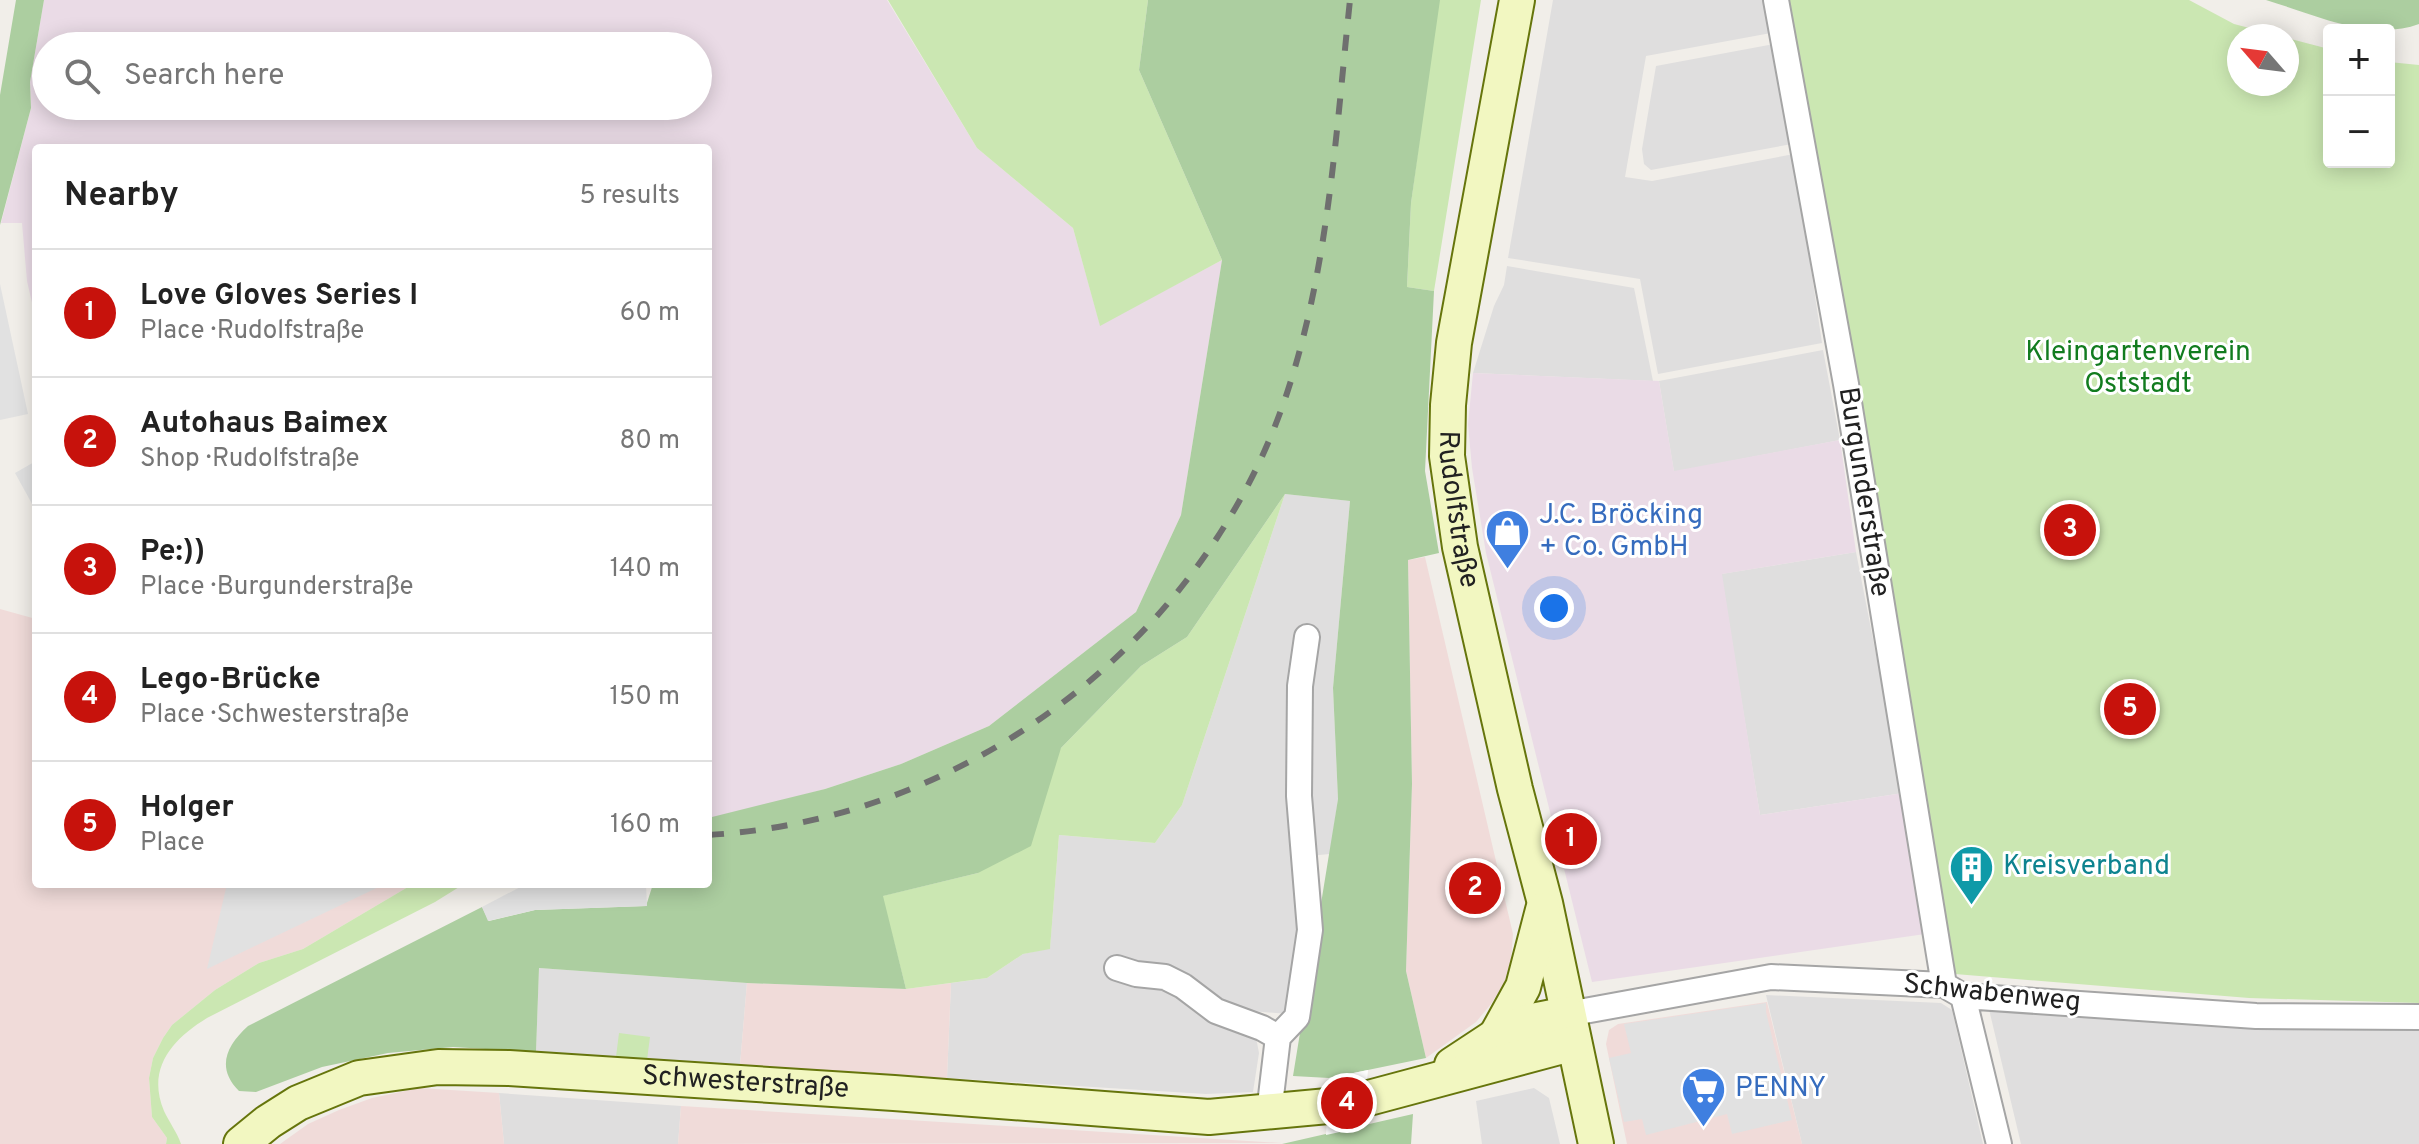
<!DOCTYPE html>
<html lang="en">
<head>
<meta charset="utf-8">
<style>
	body { margin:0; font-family:Overpass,sans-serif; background:#f6f6f6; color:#222 }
	.controls { position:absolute; right:24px; top:24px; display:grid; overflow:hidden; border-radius:8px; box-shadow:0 4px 20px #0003 }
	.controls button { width:72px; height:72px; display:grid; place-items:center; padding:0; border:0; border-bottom:2px solid #e0e0e0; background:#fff; color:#222; font:40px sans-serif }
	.compass { position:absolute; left:2227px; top:24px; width:72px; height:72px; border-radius:50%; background:#fff; box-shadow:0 4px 20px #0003; rotate:298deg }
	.you { position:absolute; left:1554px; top:608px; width:28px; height:28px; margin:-20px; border:6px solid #fff; border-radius:50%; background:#1a73e8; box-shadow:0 0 0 12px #1a73e833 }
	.badge { display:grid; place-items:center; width:52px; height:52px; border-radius:50%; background:#c7120c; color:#fff; font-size:26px; font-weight:700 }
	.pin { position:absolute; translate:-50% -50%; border:4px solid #fff; box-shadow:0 2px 8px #0006 }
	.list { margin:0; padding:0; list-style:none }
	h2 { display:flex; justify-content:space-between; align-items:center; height:104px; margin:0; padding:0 32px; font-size:34px }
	h2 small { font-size:26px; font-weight:400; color:#767676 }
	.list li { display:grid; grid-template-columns:52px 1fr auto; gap:24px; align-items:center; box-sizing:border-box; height:128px; padding:0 32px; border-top:2px solid #e0e0e0 }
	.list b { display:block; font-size:30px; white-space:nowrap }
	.list p { margin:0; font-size:26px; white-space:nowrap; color:#767676 }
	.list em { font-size:26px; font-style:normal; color:#767676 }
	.icon { flex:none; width:44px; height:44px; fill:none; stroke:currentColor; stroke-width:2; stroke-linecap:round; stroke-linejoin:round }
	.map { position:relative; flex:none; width:2419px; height:1144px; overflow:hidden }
	.search { position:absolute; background:#fff; box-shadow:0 4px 20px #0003; left:32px; top:32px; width:680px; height:88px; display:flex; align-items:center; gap:20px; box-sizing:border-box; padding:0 28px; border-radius:44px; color:#767676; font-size:30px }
	.panel { position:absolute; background:#fff; box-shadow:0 4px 20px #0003; left:32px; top:144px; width:680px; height:744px; border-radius:8px }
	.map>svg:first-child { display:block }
	.residential { fill:#dfdede }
	.commercial { fill:#f0dbd9 }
	.industrial { fill:#eadbe6; fill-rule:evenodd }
	.grass { fill:#cbe7b2 }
	.forest { fill:#accea0 }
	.parking { fill:#e1e1e1 }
	.pier { fill:#fff }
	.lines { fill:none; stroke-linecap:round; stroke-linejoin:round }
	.street-casing { stroke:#a5a5a5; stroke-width:28 }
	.secondary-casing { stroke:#66750c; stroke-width:38 }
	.street { stroke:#fff; stroke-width:24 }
	.secondary { stroke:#f2f7c1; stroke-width:34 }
	.rail { stroke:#6f6f6f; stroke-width:6; stroke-dasharray:16 16; stroke-linecap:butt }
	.labels { text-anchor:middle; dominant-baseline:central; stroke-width:6; stroke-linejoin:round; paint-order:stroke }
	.park-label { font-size:28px; fill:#127c1f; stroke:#fff }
	.street-label { font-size:28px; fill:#212121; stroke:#fff }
	.shop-label { font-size:28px; fill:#366cbe; stroke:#fff; text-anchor:start }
	.culture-label { font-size:28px; fill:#0d838f; stroke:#fff; text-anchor:start }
</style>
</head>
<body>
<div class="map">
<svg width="2419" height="1144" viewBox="0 0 2419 1144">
	<rect width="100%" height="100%" fill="#f1eee9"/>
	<path class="residential" d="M1553,0h212l6,33 -125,23 -21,121 27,4 142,-27 28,189 -164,31 -18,-95 -132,-21z
		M1774,44l18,100 -141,26 -7,-6 -2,-15 14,-83z
		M1507,266l127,22 19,93 -180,-8 21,-67 10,-21z
		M1823,350l17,90 -166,32 -15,-91z
		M1285,494l65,7 -17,187 5,111 -8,55 -33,3 5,79 -13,78 -38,-3 8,42 -6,39 -47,2 -259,-16 4,-95 36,-5 36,-24 27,-6 9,-113 96,8 27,-38z
		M1856,552l47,241 -143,22 -39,-241z
		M539,968l208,15 -7,82 -204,-13z
		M1766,995l175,8 11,7 31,134h-181z
		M1988,1005l431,22v117h-398z
		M1534,1088l15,10 11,46h-78l-6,-43z
		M499,1093l182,13 -3,38h-174z"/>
	<path class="commercial" d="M1425,557l88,377 -2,26 -7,23 -13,21 -15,18 -50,36 -20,-87 6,-187 -4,-224z
		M0,609l36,10v265h377l-110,65 -44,14 -44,27 -43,35 -9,13 -10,20 -4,20 3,39 15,21 -1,6h-166z
		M747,983l159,6 45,-6 -4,95 -207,-13z
		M1767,1002l35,142h-175l-21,-100 3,-14 9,-6z
		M419,1088l80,5 5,51h-224l28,-20 31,-14 33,-12z
		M681,1106l601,37 -604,1z"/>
	<path class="industrial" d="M44,0h843l90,148 96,80 27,97 122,-65 -41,255 -45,97 -147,114 -88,38 -76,25 -117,31v-672h-672v172l-9,-39 -5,-58h-21l30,-115 -1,-26zM46,46h652v60h-652z
		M1473,373l186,8 15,90 166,-31 16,112 -134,22 38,241 143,-22 22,141 -333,48 -106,-429 -14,-85 -4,-44z"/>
	<path class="grass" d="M888,0h260l-9,70 83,190 -122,66 -27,-98 -96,-80z
		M1438,0h43l-47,291 -27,-4 4,-84z
		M1789,0h400l45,24 46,12h-41v48h48v-46l42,11v113h60v-100l30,3v938l-170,-5 -294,-24z
		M1285,494l-103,311 -27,38 -96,-8 -9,114 -27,5 -36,24 -81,11 -24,-93 96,-23 83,-125 80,-82 46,-29z
		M413,884h51l-29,18 -228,116c-34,21 -61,50 -43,93 5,11 13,21 17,33h-15l1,-6 -15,-21 -3,-39 4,-20 10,-20 9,-13 43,-35 44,-27 44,-14z
		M619,1033l31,4 -3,23 -31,-3z"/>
	<path class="forest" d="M16,0h28l-14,82 1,26 -31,117v-130z
		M1148,0h292l-29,203 -4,84 27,4 -9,180 14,82 -31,7 4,224 -6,187 20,87 -97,20 -36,-2 45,-277 -5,-111 17,-187 -65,-7 -98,143 -46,29 -80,82 -30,98 -53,27 -95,23 23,93 -159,-6 -208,-15 -3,84 -83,-5 -65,6 -66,14 -66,25 -17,-1c-23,-23 -13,-45 9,-65l234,-119 7,14 46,-11 111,-4 7,-22h55v-66l117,-29 76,-25 88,-38 147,-114 45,-97 41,-255 -83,-190z
		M2266,0h153v24c-48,18 -106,-10 -153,-24z
		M1413,1114l-2,30h-129z"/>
	<path class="parking" d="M0,284l28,130 -28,6z
		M36,461v50l-21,-38z
		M227,884h158l-178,85z
		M526,884h120l1,22 -112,4 -47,11 -6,-14z
		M1766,1003v9l26,108 -60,14 -5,-20 -81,21 -4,-16 -18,3 -15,-64 22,-5 -7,-29z"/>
	<path class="pier" d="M1368,1070l-5,57 -37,8 3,-57z"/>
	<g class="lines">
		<defs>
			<path id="street" d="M1776,0l70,384 98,601
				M1117,968l19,6 29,3 18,9 33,25 46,17 16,9 -9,76
				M1963,996l36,148
				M1568,1014l203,-37 173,8 19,11 293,20 163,1
				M1278,1037l19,-20 13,-87 -11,-134 1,-110 7,-49"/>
			<g id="secondary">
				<path id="s1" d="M1517,0l-63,343 -6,62 -1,51 13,91 55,242 30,114 51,241"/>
				<path d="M1496,1036l27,-49 20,-77"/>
				<path d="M1452,1065l44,-29 31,-14 41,-8"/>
				<path id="s2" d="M241,1144l27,-22 30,-19 61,-25 79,-11 71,1 385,25 315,24 119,-11 37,-7 209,-56"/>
			</g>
		</defs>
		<use href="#street" class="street-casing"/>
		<use href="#secondary" class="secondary-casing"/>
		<use href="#street" class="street"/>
		<use href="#secondary" class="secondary"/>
		<path class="rail" d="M708,835c260,-15 497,-194 579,-442 42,-127 49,-262 63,-393"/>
	</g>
	<defs>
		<symbol id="shop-pin" viewBox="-11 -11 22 30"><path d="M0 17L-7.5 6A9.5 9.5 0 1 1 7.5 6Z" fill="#3f7fe0" stroke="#fff"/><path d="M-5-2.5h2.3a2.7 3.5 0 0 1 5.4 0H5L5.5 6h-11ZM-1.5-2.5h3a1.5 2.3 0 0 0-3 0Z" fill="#fff"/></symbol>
		<symbol id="building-pin" viewBox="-11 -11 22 30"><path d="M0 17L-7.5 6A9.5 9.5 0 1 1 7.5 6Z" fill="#0f9aa8" stroke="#fff"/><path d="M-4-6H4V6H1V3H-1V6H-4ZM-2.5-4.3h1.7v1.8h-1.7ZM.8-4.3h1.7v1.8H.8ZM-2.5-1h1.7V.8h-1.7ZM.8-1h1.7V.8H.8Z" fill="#fff"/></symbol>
		<symbol id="supermarket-pin" viewBox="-11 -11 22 30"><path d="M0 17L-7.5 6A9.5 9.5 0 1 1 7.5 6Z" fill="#3f7fe0" stroke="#fff"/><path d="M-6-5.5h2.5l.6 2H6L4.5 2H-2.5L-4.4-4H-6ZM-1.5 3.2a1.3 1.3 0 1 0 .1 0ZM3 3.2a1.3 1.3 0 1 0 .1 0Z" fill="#fff"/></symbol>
	</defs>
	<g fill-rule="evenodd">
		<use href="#shop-pin" x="1482" y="506" width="51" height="69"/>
		<use href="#building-pin" x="1946" y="842" width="51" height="69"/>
		<use href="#supermarket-pin" x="1678" y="1064" width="51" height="69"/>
	</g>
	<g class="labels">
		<g class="park-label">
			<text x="2138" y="353">Kleingartenverein<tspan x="2138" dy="32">Oststadt</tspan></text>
		</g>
		<g class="street-label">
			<text transform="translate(1863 492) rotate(81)">Burgunderstraße</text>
			<text stroke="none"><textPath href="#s1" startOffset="516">Rudolfstraße</textPath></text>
			<text transform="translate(1992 994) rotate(6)">Schwabenweg</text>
			<text stroke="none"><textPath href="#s2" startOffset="524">Schwesterstraße</textPath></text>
		</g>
		<g class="shop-label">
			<text x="1539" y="516">J.C. Bröcking<tspan x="1539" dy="32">+ Co. GmbH</tspan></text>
			<text x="1735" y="1089">PENNY</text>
		</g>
		<g class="culture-label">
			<text x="2003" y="867">Kreisverband</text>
		</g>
	</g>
</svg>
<div class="controls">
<button>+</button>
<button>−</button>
</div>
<svg class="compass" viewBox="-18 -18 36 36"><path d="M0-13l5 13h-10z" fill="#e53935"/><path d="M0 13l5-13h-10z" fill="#767676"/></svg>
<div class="you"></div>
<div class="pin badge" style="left:1571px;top:839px">1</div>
<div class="pin badge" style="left:1475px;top:888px">2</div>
<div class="pin badge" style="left:2070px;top:530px">3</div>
<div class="pin badge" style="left:1347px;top:1103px">4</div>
<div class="pin badge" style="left:2130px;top:709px">5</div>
<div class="search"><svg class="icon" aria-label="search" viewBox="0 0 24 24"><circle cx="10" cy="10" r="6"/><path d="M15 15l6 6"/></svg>Search here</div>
<section class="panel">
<h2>Nearby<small>5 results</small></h2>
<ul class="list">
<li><span class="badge">1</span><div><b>Love Gloves Series I</b><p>Place · Rudolfstraße</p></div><em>60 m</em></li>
<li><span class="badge">2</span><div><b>Autohaus Baimex</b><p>Shop · Rudolfstraße</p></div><em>80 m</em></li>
<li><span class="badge">3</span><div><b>Pe:))</b><p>Place · Burgunderstraße</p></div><em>140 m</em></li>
<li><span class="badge">4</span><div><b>Lego-Brücke</b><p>Place · Schwesterstraße</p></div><em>150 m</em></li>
<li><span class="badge">5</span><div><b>Holger</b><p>Place</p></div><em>160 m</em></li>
</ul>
</section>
</div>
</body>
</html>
